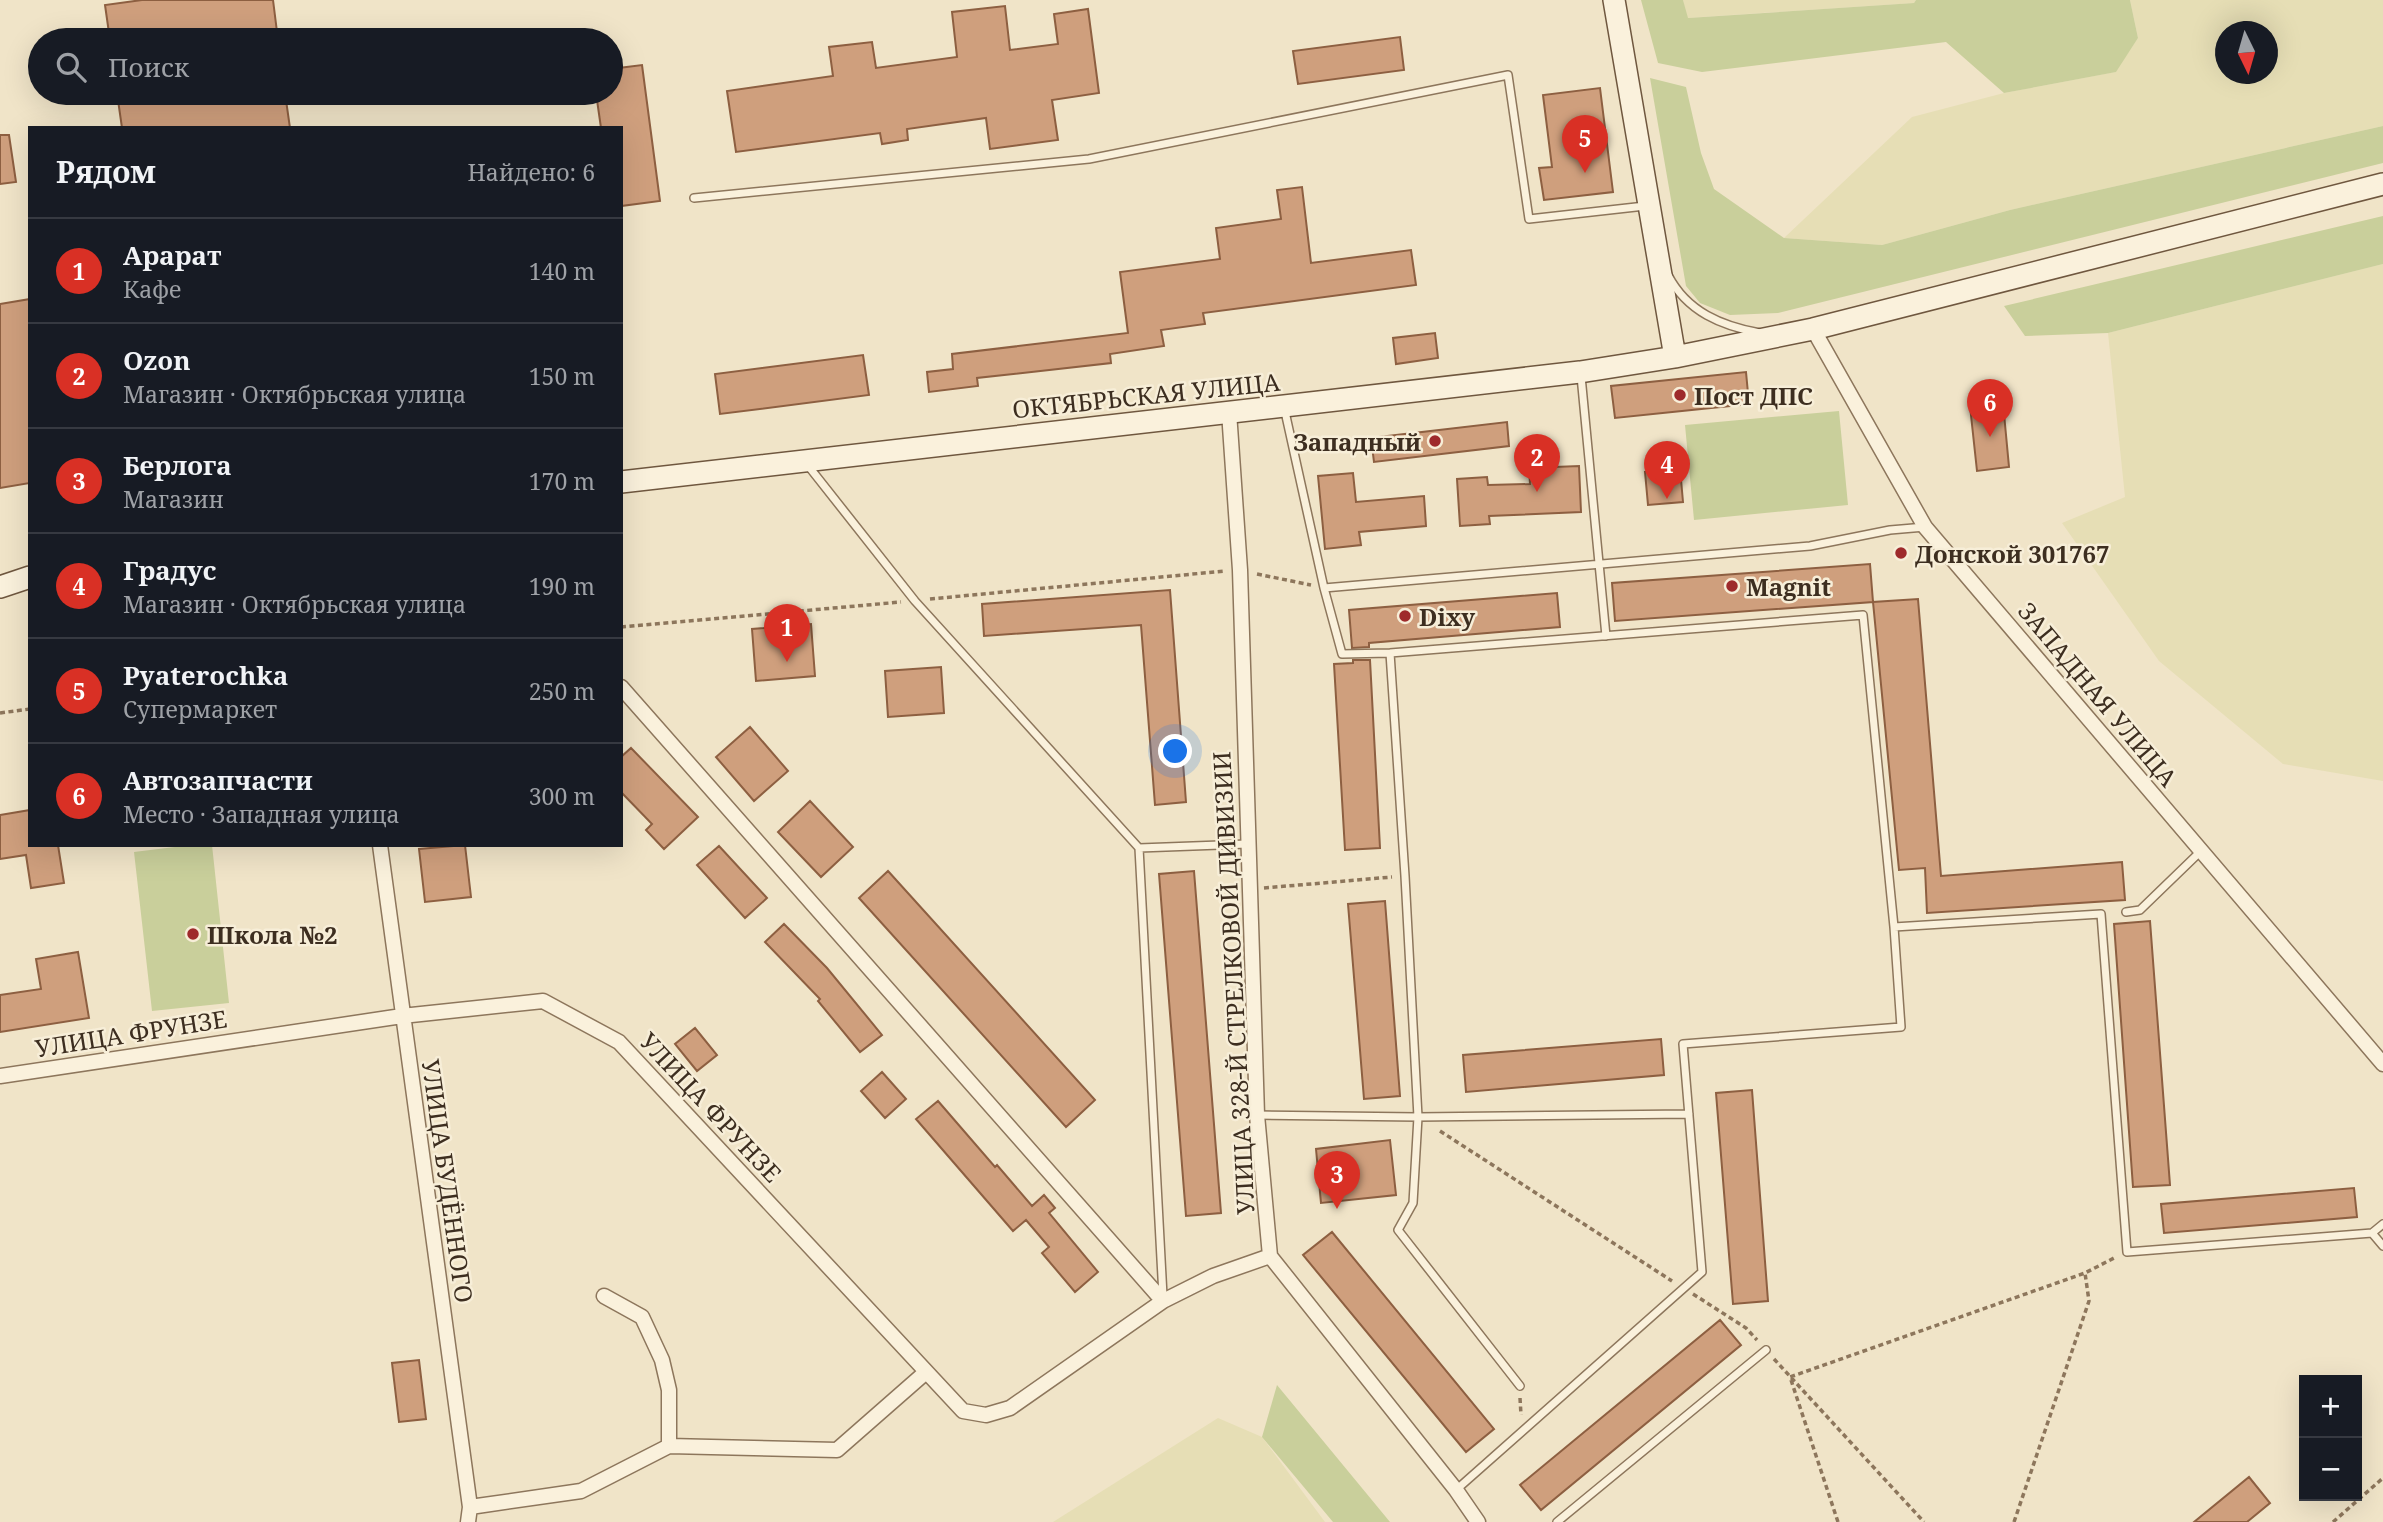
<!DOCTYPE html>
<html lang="ru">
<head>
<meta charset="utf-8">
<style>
	body { margin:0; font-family:"Noto Serif",serif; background:#20242c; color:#f1f3f6 }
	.controls { position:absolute; right:21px; bottom:21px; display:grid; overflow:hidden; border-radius:0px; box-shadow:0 7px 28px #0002 }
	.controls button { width:63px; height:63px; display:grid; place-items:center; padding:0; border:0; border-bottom:2px solid #363941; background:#171b24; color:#f1f3f6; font:35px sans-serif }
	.compass { position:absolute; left:2215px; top:21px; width:63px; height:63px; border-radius:50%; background:#171b24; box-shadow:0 7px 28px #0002; rotate:175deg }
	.you { position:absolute; left:1176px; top:752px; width:24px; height:24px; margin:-18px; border:5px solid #fff; border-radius:50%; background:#1a73e8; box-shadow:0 0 0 10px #1a73e833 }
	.badge { display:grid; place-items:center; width:46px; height:46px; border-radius:50%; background:#d93025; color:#fff; font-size:23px; font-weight:700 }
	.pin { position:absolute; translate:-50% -58px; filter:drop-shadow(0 2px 4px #0008) }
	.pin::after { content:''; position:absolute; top:37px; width:24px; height:21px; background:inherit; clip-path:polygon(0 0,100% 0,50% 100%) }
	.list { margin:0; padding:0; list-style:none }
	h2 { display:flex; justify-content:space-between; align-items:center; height:91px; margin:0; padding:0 28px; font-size:30px }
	h2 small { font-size:23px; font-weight:400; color:#9ea1a6 }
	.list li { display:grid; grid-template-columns:46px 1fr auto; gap:21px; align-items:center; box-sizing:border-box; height:105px; padding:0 28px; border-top:2px solid #363941 }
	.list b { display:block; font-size:26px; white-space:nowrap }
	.list p { margin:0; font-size:23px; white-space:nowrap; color:#9ea1a6 }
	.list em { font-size:23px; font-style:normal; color:#9ea1a6 }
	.icon { flex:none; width:38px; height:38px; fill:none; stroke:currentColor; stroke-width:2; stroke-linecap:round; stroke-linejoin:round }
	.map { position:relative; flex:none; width:2383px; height:1522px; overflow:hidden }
	.search { position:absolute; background:#171b24; box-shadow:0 7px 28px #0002; left:28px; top:28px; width:595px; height:77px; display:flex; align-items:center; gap:18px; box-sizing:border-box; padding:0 24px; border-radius:38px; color:#9ea1a6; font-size:26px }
	.panel { position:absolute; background:#171b24; box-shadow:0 7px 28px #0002; left:28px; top:126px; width:595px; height:721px; border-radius:0px }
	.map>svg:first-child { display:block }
	.farmland { fill:#e6deb5; fill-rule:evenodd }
	.green { fill:#c9cf9b }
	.building { fill:#cf9f7d; stroke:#8d5f41; stroke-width:2 }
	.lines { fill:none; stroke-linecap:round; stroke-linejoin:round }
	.service-casing { stroke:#8d765c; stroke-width:10 }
	.minor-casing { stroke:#8d765c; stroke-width:17 }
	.secondary-casing { stroke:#6f573f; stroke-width:24 }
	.path { stroke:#8d765c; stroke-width:3.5; stroke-dasharray:5 3.5; stroke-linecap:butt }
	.service { stroke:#faf1dc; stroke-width:7 }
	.minor { stroke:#faf1dc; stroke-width:14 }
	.secondary { stroke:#faf1dc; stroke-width:21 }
	.poi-dot { fill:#9e2a2b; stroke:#f7eed8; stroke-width:2.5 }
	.labels { text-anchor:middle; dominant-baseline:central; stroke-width:5; stroke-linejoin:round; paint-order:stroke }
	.street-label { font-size:24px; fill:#3d2e20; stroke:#f7eed8 }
	.poi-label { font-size:24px; font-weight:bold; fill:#3d2e20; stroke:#f7eed8; text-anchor:start }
</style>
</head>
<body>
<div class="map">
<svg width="2383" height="1522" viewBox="0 0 2383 1522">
	<rect width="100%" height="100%" fill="#f0e4c8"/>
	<path class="farmland" d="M1683,0h233l-2,3 -227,15z
		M2130,0h253v126l-373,84 -128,35 -98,-7 128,-121 92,-24 111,-21 23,-34zM2226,32h42v42h-42z
		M2383,264v517l-100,-17 -124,-103 -97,-138 63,-26 -17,-164z
		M1218,1418l44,19 63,85h-272z"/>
	<path class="green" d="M1641,0h42l5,18 226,-15 2,-3h214l8,38 -22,34 -112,21 -58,-51 -244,30 -44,-9z
		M1650,78l36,9 15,66 13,36 70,49 98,7 128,-35 373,-84v37l-605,150 -48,2 -30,-12 -14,-17z
		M2383,216v48l-275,69 -83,3 -21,-30z
		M1839,411l9,94 -154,15 -9,-95z
		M191,845h21l17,158 -77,8 -18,-159z
		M1277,1385l113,137h-57l-71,-85z"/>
	<path class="building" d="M142,0h131l5,40h-168l-5,-35z
		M1005,6l5,44 48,-6 -4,-30 34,-5 11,84 -47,7 6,40 -68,9 -4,-31 -79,11 1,11 -26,4 -2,-11 -144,19 -9,-61 106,-15 -4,-29 43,-5 4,26 81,-11 -5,-45z
		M1400,37l4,33 -106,14 -5,-33z
		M642,65l18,136 -39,5v-78h-20l-5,-35h15v-24z
		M1600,88l13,104 -69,8 -5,-32 13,-1 -9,-72z
		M117,93h168l5,35h-168z
		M0,135h9l7,47 -16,2z
		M1302,187l9,76 100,-13 5,35 -213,28 2,11 -44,6 3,16 -54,8 1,9 -134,15 1,8 -49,6 -2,-20 26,-3 -1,-15 176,-21 -8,-61 100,-13 -4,-31 65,-9 -4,-29z
		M30,299v184l-30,5v-184z
		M1435,333l3,25 -42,6 -3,-26z
		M863,355l6,40 -149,19 -5,-40z
		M1746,372l3,32 -134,14 -4,-32z
		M2003,403l6,64 -32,4 -7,-65z
		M1507,422l2,24 -135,16 -3,-24z
		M1579,466l2,46 -92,4 1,8 -30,2 -3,-47 30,-2 1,8 42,-1 -1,-16z
		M1680,468l3,34 -35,3 -3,-33z
		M1353,473l3,29 68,-6 2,30 -67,6 2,13 -36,4 -7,-73z
		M1870,564l3,38 -258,19 -3,-38z
		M1170,590l16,212 -31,3 -14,-180 -157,11 -2,-32z
		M1557,593l3,34 -191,16v4l-17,1 -3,-38z
		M1918,599l23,277 181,-14 3,38 -198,13 -2,-45 -26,2 -26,-268z
		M811,624l4,52 -59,5 -4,-52z
		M1353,660h17l10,188 -35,2 -11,-186 19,-1z
		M941,667l3,46 -56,4 -3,-46z
		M750,727l38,44 -34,30 -38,-44z
		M631,748l67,69 -34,32 -18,-19 6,-6 -31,-32v-35z
		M810,801l43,46 -32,30 -43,-45z
		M30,810v35h28l6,38 -33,5 -5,-33 -26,4v-44z
		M465,845l6,52 -46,5 -6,-53z
		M719,846l48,52 -22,20 -48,-53z
		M888,871l207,229 -29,27 -207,-229z
		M1194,871l27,342 -35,3 -27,-342z
		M1385,901l15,195 -36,3 -16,-195z
		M2150,921l20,264 -37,2 -19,-263z
		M784,924l43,44 55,67 -22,17 -42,-51 2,-2 -55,-57z
		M78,952l11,66 -89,14v-37l41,-6 -5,-30z
		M695,1028l22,27 -20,16 -22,-27z
		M1661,1039l3,36 -198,17 -3,-37z
		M882,1072l24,27 -21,19 -24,-27z
		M1752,1090l16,211 -35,3 -17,-211z
		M938,1101l57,66 2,-2 35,41 12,-11 11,13 -6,5 49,59 -23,20 -33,-39 7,-6 -23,-27 -13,11 -97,-112z
		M1390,1140l6,55 -75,8 -5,-54z
		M2354,1188l3,29 -193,16 -3,-29z
		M1332,1232l162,197 -28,23 -163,-197z
		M1720,1320l21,25 -200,165 -21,-25z
		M419,1360l7,59 -27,3 -7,-59z
		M2249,1477l21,26 -23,19h-53z"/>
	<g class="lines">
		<defs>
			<path id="service" d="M694,198l395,-39 419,-84 21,144 116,-13
				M1668,275c19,37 54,51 92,58
				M1581,376l25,260
				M1284,407l40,181 486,-42 80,-16 35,-3
				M806,463l109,138 224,247 24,448
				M1324,588l18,66 48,-1 473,-38 31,312 7,100 -218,17 19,228 -246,218
				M1390,653l15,223 13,241 -5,86 -15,27 122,156
				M1139,848l108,-4
				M2126,912l14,-2 61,-59
				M1894,927l207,-13 26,338 245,-19
				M1257,1115l161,2 271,-3
				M2383,1224l-11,9 11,13
				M1557,1522l209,-172"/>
			<path id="minor" d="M1813,329l112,198 458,537
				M1229,412l11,158 17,545 13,141 186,234 22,32
				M621,687l542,614
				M380,845l90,662 -2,15
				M0,1076l402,-60 141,-15 76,41 344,369 23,4 24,-7 153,-107 50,-25 57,-20
				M604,1296l38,21 20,43 7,30v56
				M470,1507l111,-16 88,-45 168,4 89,-78"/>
			<path id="secondary" d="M1614,0l61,357
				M621,482l959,-110 95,-15 138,-28 570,-145
				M0,587l30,-10"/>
		</defs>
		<use href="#service" class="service-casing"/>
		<use href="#minor" class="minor-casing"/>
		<use href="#secondary" class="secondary-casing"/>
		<path class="path" d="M1257,574l54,11
			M930,599l295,-28
			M621,627l280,-25
			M0,713l30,-4
			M1264,888l128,-11
			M1440,1131l232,150
			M1693,1294l53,34 11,12
			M1774,1359l150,163
			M1520,1398l1,17
			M1838,1522l-48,-145 295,-104
			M2014,1522l75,-221 -4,-28 31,-16
			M2333,1522l50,-44"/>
		<use href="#service" class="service"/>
		<use href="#minor" class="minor"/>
		<use href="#secondary" class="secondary"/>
	</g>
	<g class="poi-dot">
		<circle cx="1680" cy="395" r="7"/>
		<circle cx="1435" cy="441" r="7"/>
		<circle cx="1901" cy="553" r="7"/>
		<circle cx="1732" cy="586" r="7"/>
		<circle cx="1405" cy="616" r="7"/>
		<circle cx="193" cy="934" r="7"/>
	</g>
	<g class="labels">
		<g class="street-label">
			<text transform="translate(1146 395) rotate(-6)">ОКТЯБРЬСКАЯ УЛИЦА</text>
			<text transform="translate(2098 694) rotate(50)">ЗАПАДНАЯ УЛИЦА</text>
			<text transform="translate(1233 983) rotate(-93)">УЛИЦА 328-Й СТРЕЛКОВОЙ ДИВИЗИИ</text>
			<text transform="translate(131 1033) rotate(-9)">УЛИЦА ФРУНЗЕ</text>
			<text transform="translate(711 1107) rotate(47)">УЛИЦА ФРУНЗЕ</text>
			<text transform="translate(448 1181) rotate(82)">УЛИЦА БУДЁННОГО</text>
		</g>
		<g class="poi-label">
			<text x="1694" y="395">Пост ДПС</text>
			<text x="1421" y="441" text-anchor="end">Западный</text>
			<text x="1915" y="553">Донской 301767</text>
			<text x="1746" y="586">Magnit</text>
			<text x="1419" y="616">Dixy</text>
			<text x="207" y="934">Школа №2</text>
		</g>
	</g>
</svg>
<div class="controls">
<button>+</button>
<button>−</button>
</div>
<svg class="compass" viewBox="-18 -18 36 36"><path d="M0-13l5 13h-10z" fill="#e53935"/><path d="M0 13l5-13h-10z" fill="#9ea1a6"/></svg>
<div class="you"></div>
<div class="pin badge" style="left:787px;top:662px">1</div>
<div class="pin badge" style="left:1537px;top:492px">2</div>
<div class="pin badge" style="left:1337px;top:1209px">3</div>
<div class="pin badge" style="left:1667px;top:499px">4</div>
<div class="pin badge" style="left:1585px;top:173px">5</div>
<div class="pin badge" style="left:1990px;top:437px">6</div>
<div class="search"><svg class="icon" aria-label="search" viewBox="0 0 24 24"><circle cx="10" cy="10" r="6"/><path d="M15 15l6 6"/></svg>Поиск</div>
<section class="panel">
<h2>Рядом<small>Найдено: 6</small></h2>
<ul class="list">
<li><span class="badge">1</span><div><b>Арарат</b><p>Кафе</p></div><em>140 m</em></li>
<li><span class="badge">2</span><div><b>Ozon</b><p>Магазин · Октябрьская улица</p></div><em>150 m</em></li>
<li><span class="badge">3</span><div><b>Берлога</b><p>Магазин</p></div><em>170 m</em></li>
<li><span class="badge">4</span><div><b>Градус</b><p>Магазин · Октябрьская улица</p></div><em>190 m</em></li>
<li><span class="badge">5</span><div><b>Pyaterochka</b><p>Супермаркет</p></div><em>250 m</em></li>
<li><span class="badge">6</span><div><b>Автозапчасти</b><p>Место · Западная улица</p></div><em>300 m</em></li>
</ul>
</section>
</div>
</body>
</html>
